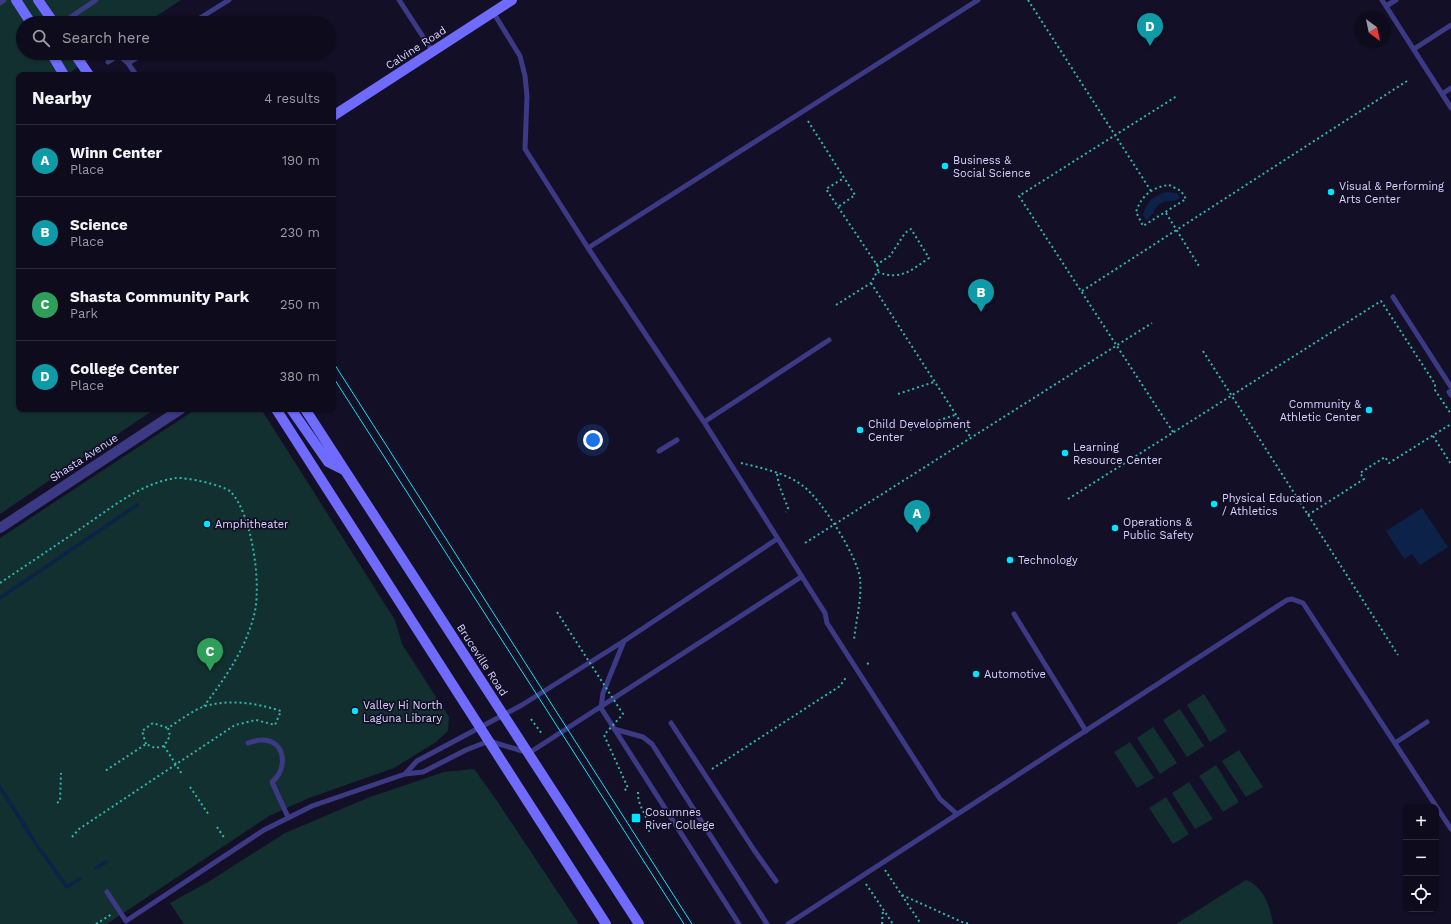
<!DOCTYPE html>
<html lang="en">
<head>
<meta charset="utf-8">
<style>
	body { margin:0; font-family:"Work Sans",sans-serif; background:#171425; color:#f1f3f6 }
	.controls { position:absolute; right:12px; bottom:12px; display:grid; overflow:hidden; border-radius:8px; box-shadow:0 1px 3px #0004 }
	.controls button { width:36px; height:36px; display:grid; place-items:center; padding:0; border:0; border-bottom:1px solid #2e2b3b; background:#0e0b1c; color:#f1f3f6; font:20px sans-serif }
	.compass { position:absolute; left:1355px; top:12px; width:36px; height:36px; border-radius:50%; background:#0e0b1c; box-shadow:0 1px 3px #0004; rotate:147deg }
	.you { position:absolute; left:593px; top:440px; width:14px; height:14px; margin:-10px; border:3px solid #fff; border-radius:50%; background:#1a73e8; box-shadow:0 0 0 6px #1a73e833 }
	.badge { display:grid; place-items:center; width:26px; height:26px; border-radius:50%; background:#00e5ff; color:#fff; font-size:13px; font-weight:700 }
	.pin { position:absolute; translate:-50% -33px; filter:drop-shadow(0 1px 2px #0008) }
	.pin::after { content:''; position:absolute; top:21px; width:14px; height:12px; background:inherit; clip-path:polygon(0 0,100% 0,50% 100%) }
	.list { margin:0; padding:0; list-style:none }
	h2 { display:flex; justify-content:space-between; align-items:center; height:52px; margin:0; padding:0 16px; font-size:17px }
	h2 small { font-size:13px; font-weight:400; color:#9b9ba3 }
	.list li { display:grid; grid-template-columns:26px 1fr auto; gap:12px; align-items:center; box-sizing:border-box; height:72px; padding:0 16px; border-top:1px solid #2e2b3b }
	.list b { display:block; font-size:15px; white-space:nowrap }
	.list p { margin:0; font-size:13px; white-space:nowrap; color:#9b9ba3 }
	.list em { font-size:13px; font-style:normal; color:#9b9ba3 }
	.icon { flex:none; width:22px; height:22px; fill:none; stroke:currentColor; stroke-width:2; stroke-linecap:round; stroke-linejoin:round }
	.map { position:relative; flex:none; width:1451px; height:924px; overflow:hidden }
	.search { position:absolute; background:#0e0b1c; box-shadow:0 1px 3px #0004; left:16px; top:16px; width:320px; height:44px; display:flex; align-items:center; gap:10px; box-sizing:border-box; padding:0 14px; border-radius:22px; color:#9b9ba3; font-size:15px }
	.panel { position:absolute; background:#0e0b1c; box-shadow:0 1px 3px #0004; left:16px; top:72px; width:320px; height:340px; border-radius:8px }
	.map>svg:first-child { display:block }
	.green { fill:#12302f }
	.water { fill:#0c2248 }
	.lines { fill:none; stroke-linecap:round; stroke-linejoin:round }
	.stream { stroke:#0c2248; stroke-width:3.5 }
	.path { stroke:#2fb8b0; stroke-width:2; stroke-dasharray:2 3; stroke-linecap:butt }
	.lane { stroke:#3d3a85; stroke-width:5 }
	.street { stroke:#3d3a85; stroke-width:10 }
	.secondary { stroke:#6f6bff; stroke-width:10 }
	.tram { stroke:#00e5ff; stroke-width:1 }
	.path-bridge { stroke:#2fb8b0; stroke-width:2; stroke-dasharray:2 3; stroke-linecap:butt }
	.poi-dot { fill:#00e5ff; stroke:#130f26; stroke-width:1.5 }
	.labels { text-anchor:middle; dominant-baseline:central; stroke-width:3.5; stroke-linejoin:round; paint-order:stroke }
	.street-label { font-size:11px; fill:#d9d4ff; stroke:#130f26 }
	.poi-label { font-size:11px; fill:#d9d4ff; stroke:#130f26; text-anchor:start }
</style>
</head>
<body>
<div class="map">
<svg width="1451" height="924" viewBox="0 0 1451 924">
	<rect width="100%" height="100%" fill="#130f26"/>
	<path class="green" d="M0,0h181l-35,23h-123v30h77l-34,22h-47v334h136l-155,105z
		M196,409h65l134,211 7,24 47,73 -1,14 -12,11 -42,26 -85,30 -40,18 -162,108h-107v-386z
		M1204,694l23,37 -17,11 -23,-37z
		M1180,709l24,37 -17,11 -24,-37z
		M1153,727l24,36 -17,11 -23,-36z
		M1130,742l24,36 -17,10 -23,-36z
		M1239,750l24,37 -17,10 -24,-36z
		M1216,765l23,37 -16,10 -24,-36z
		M474,769l19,26 86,129h-395l-14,-21 38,-21 77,-49 85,-36 74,-25z
		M1189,782l24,37 -18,10 -23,-36z
		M1166,797l23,37 -16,10 -24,-36z
		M1246,880c18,7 24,26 27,44h-97z"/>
	<path class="water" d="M1167,192l10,1 3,5c-7,5 -11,1 -19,5 -8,5 -7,13 -15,17l-3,-5c3,-13 11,-20 24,-23z
		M1422,508l26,39 -28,18 -8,-11 -8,5 -18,-28z"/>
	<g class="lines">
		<path class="stream" d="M0,598l137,-93
			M0,787l36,57 31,43 13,-8
			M96,868l10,-6"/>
		<path class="path" d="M1028,0l123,191
			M808,121l47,74 -17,12
			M1169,185l12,6 5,8 -43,27 -7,-14c5,-16 16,-25 33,-27z
			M1166,213l33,53
			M876,265l14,-9 15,-23 6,-4 18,29c-17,12 -29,23 -51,14
			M871,283l100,155
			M1082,291l325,-210
			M836,305l35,-22 8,-15 -53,-79 18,-11
			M1203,351l195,304
			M898,394l36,-12
			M910,430l45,-15
			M1173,432l-154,-236 158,-100
			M1433,436l18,28
			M741,463c20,5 46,10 62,23 18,13 55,71 57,93 2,19 -4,41 -6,61
			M777,474l2,11 9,23 -2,4
			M1068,499l313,-198 54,83v6l16,24
			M1308,515l56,-36 -4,-6 25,-16 4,6 62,-39
			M805,543l347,-220
			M0,583c28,-19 55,-37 83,-56 28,-19 58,-44 93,-49 9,-1 48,7 55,14 21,23 30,89 24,119 -8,36 -29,66 -51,95
			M867,664l2,-1
			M531,719l11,15
			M146,744l-4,-13 11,-8 15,5
			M164,746l18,28
			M712,769l128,-83 7,-10
			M190,787l19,28
			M638,792c-1,16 13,26 11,40
			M57,803l3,-2 1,-28
			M217,827l8,12
			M72,837l7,-8 156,-104 21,-5 19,5 6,-14c-25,-8 -50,-12 -76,-5 -12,4 -26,15 -37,22l2,8 -6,10 -9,2 -9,-4 -41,27
			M885,870l36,54
			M866,884l27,40
			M902,895l60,27 8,2
			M96,924l16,-10
			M882,924l1,-15"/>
		<path class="lane" d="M399,0l34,52
			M1382,0l69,108
			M0,3l4,-3
			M1386,6l10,-6
			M493,12l27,44 5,20 2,20 -2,53 63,99
			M62,23l34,-23
			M192,23l37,-23
			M1414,49l37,-24
			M108,62l8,-5h5l7,6
			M136,75l-8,-12 17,-10
			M1442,94l9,-6
			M1393,297l58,90
			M1451,391l-2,1 2,3
			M704,422l125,-82
			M659,451l18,-11
			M1014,614l72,117
			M624,641l-21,52 -2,15 138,216
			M671,723l83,127 22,31
			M614,729l29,8 9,7 115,180
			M248,743c4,-1 9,-3 13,-3 24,-1 28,28 11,42l16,35
			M1395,743l32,-21
			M405,774l12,-13 105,-56 102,-64 153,-102
			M957,814l-17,-15 -113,-176 -2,-10 -121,-191 -116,-174 390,-248
			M107,892l19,29 138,-91 48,-24 93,-32 18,-2 43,-22 23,-9 40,12 272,-176
			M788,924l499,-324 5,-1 11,4 148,226"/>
		<path class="street" d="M0,528l181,-119"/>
		<path class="secondary" d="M16,0l15,23
			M38,0l16,23
			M51,53l13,22
			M74,53l15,22
			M333,116l179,-116
			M276,409l330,515
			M291,409l37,53 16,8
			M305,409l334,515"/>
		<path class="tram" d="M333,362l359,562
			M333,377l351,547"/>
		<path class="path-bridge" d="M557,612l66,102 -19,21 24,53 -5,3"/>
	</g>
	<g class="poi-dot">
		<circle cx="945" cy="166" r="4"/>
		<circle cx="1331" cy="192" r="4"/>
		<circle cx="1369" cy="410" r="4"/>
		<circle cx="860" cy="430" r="4"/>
		<circle cx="1065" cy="453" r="4"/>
		<circle cx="1214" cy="504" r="4"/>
		<circle cx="207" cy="524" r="4"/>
		<circle cx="1115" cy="528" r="4"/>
		<circle cx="1010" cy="560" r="4"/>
		<circle cx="976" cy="674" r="4"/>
		<circle cx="355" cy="711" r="4"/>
		<rect x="631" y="813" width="10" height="10" rx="2"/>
	</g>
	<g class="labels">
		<g class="street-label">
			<text transform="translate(416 48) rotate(-33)">Calvine Road</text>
			<text transform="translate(84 458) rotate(-33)">Shasta Avenue</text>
			<text transform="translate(482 660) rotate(57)">Bruceville Road</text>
		</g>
		<g class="poi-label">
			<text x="953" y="160">Business &amp;<tspan x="953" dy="13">Social Science</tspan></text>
			<text x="1339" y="186">Visual &amp; Performing<tspan x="1339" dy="13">Arts Center</tspan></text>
			<text x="1361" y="404" text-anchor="end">Community &amp;<tspan x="1361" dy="13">Athletic Center</tspan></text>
			<text x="868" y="424">Child Development<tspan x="868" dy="13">Center</tspan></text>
			<text x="1073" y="447">Learning<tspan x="1073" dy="13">Resource Center</tspan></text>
			<text x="1222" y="498">Physical Education<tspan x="1222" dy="13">/ Athletics</tspan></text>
			<text x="1123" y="522">Operations &amp;<tspan x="1123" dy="13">Public Safety</tspan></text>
			<text x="215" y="524">Amphitheater</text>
			<text x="1018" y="560">Technology</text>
			<text x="984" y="674">Automotive</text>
			<text x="363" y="705">Valley Hi North<tspan x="363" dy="13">Laguna Library</tspan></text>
			<text x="645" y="812">Cosumnes<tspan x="645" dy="13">River College</tspan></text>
		</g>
	</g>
</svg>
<div class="controls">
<button>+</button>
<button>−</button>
<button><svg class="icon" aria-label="locate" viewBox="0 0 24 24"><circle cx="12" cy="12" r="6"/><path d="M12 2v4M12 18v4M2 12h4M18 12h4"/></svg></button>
</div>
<svg class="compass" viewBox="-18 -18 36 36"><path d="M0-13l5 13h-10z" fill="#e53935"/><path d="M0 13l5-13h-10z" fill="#9b9ba3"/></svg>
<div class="you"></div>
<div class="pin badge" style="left:917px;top:533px;background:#0f9aa8">A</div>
<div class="pin badge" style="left:981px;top:312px;background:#0f9aa8">B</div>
<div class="pin badge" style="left:210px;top:671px;background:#2e9e5b">C</div>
<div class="pin badge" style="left:1150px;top:46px;background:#0f9aa8">D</div>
<div class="search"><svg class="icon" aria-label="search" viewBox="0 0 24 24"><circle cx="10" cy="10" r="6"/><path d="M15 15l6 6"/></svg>Search here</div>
<section class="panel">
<h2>Nearby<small>4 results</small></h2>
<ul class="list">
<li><span class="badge" style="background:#0f9aa8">A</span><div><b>Winn Center</b><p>Place</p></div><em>190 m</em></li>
<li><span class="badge" style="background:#0f9aa8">B</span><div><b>Science</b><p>Place</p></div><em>230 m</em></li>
<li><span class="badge" style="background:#2e9e5b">C</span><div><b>Shasta Community Park</b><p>Park</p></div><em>250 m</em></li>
<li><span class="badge" style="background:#0f9aa8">D</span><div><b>College Center</b><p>Place</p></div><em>380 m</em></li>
</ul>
</section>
</div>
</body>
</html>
